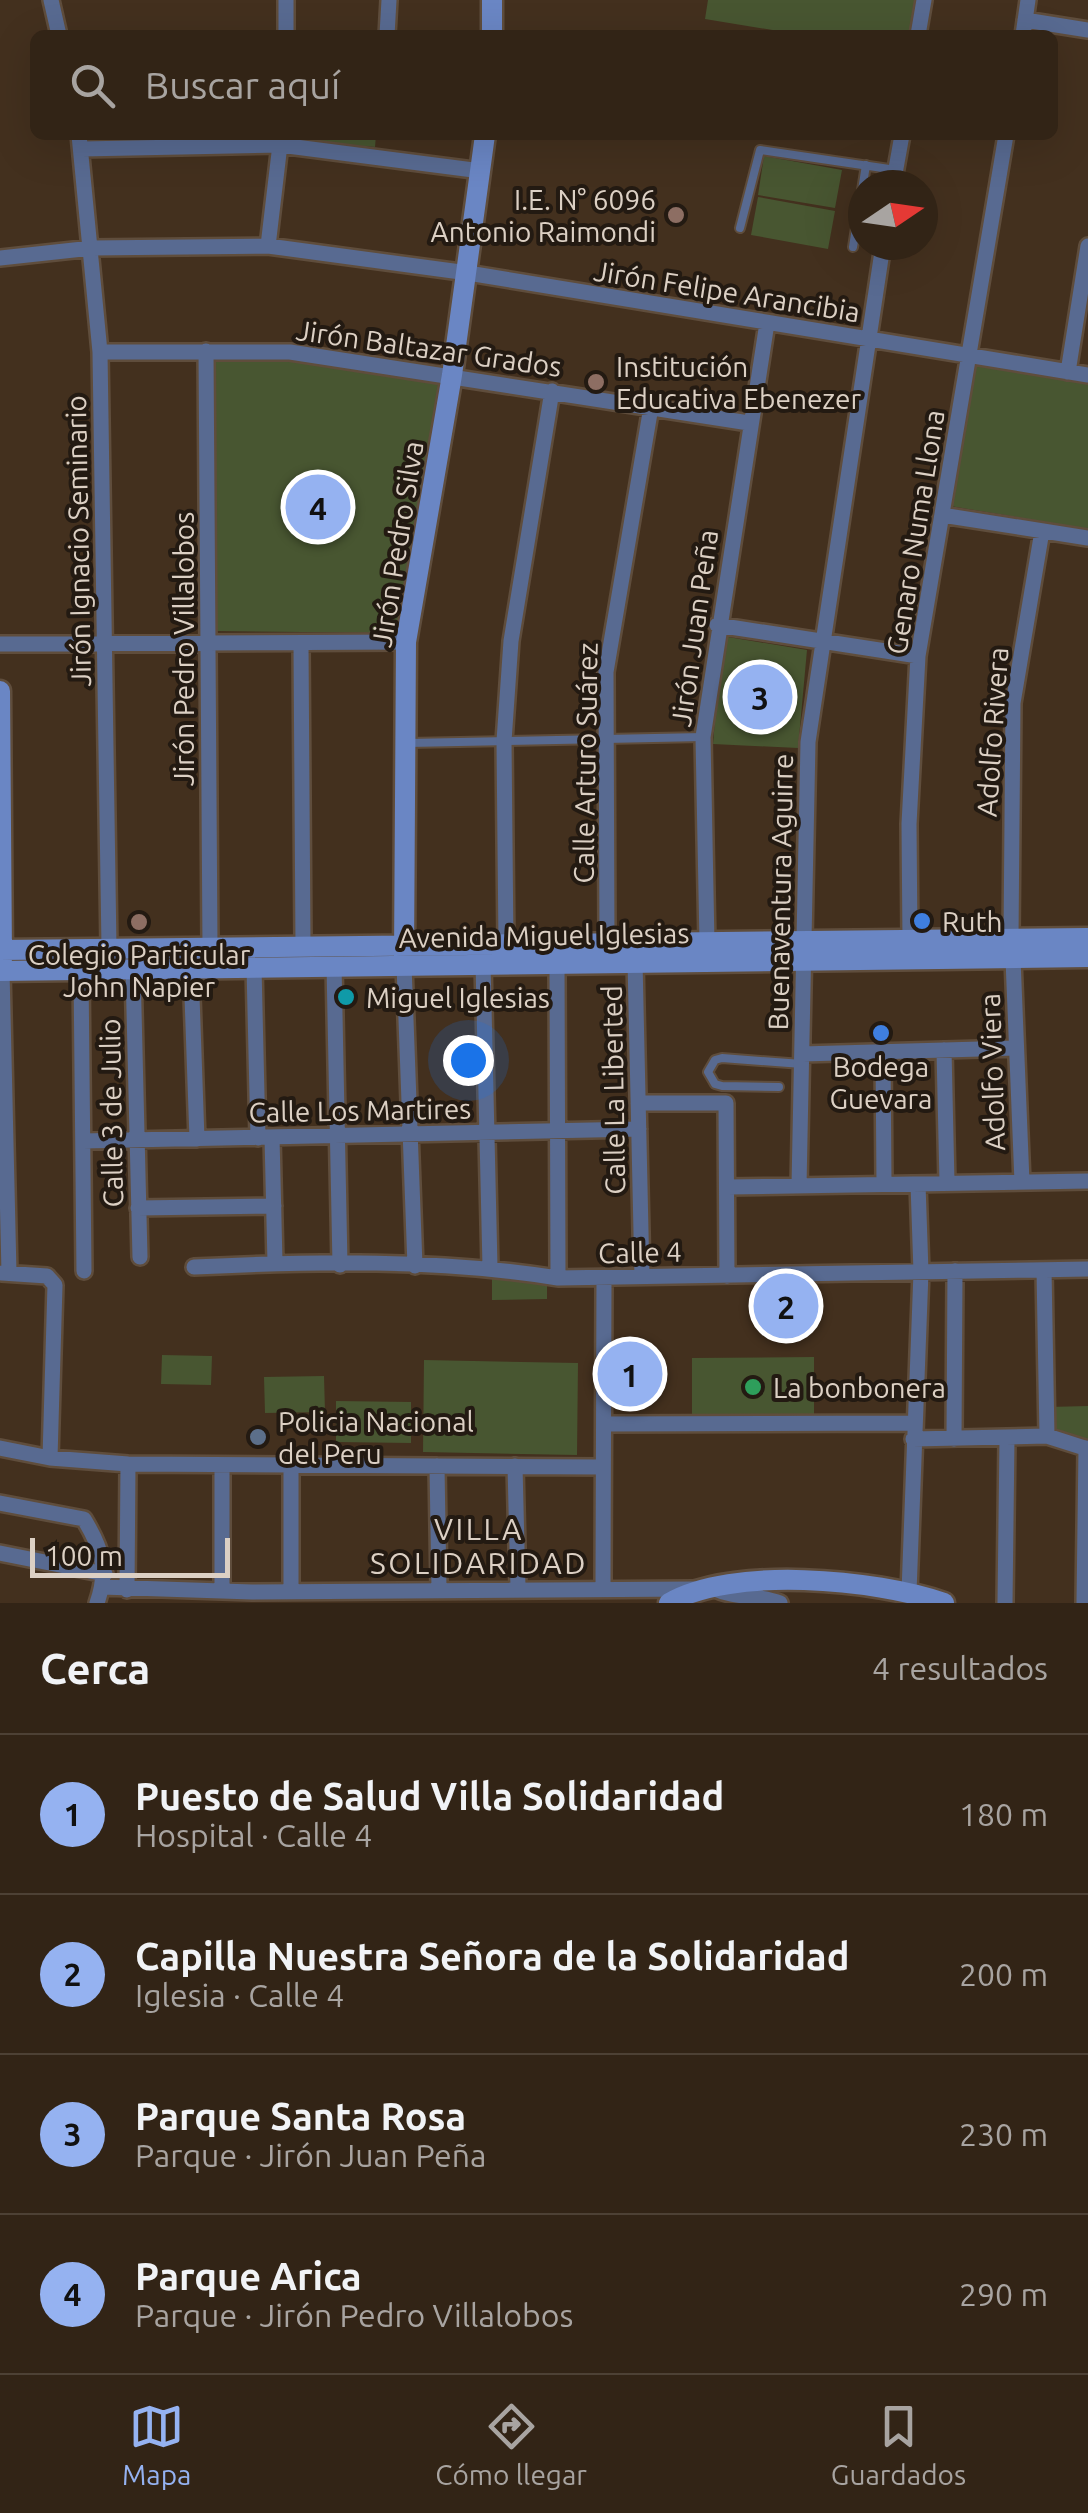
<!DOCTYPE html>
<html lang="es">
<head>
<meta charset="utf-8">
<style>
	body { margin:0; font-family:Ubuntu,sans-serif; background:#3d3023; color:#f1f3f6 }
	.compass { position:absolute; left:848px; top:170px; width:90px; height:90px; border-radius:50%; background:#322416; box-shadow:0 10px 40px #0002; rotate:77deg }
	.scale { position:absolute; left:30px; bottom:25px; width:200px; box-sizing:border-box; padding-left:10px; border:5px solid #dcd0c4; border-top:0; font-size:28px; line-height:35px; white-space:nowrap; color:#dcd0c4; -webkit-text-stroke:8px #231a12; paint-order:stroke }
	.you { position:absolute; left:468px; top:1060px; width:35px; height:35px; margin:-25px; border:8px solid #fff; border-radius:50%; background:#1a73e8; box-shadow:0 0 0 15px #1a73e833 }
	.badge { display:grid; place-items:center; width:65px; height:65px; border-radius:50%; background:#95b2f1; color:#111; font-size:32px; font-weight:700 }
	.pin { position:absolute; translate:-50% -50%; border:5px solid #fff; box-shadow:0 2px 10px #0006 }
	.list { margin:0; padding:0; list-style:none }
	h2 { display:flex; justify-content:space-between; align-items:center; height:130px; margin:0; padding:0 40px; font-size:42px }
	h2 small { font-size:32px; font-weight:400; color:#a8a4a1 }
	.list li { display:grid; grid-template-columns:65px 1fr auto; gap:30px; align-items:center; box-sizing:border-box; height:160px; padding:0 40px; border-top:2px solid #4d4135 }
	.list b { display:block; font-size:38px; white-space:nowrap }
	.list p { margin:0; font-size:32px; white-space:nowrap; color:#a8a4a1 }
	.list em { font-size:32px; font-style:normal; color:#a8a4a1 }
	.icon { flex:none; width:55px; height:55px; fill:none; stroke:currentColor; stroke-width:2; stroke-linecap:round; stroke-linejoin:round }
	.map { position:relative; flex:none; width:1088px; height:1603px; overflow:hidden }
	.search { position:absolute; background:#322416; box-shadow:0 10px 40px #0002; left:30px; right:30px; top:30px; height:110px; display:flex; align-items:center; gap:25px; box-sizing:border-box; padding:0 35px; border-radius:15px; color:#a8a4a1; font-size:38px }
	.sheet { height:770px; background:#322416 }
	nav { display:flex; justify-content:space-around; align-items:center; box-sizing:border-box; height:140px; border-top:2px solid #4d4135; background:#322416; font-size:28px; color:#a8a4a1 }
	nav a { display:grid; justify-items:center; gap:5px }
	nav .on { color:#95b2f1 }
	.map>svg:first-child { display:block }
	.green { fill:#485631 }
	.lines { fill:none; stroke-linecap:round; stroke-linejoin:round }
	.lane-casing { stroke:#5f4d3c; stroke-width:12 }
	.street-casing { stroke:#5f4d3c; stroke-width:20 }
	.secondary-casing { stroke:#5f4d3c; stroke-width:25 }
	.lane { stroke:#586a91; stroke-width:8 }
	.street { stroke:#586a91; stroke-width:15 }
	.secondary { stroke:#6a86c4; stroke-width:20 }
	.education-dot { fill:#8d6e63; stroke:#231a12; stroke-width:4 }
	.shop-dot { fill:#3f7fe0; stroke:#231a12; stroke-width:4 }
	.culture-dot { fill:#0f9aa8; stroke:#231a12; stroke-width:4 }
	.leisure-dot { fill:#2e9e5b; stroke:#231a12; stroke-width:4 }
	.service-dot { fill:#5c6f8a; stroke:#231a12; stroke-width:4 }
	.labels { text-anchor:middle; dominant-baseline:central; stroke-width:8; stroke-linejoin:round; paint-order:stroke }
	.poi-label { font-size:28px; fill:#dcd0c4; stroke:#231a12; text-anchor:start }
	.street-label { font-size:28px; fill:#dcd0c4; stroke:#231a12 }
	.neighbourhood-label { font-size:30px; letter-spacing:2.5px; fill:#dcd0c4; stroke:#231a12 }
</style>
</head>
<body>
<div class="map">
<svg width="1088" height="1603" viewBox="0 0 1088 1603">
	<rect width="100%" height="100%" fill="#43301e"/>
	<path class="green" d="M708,0h207l-5,35h-107l-98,-16z
		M288,135h88l-1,12 -87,-7z
		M764,156l78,14 -7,38 -77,-13z
		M758,197l77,14 -7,38 -77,-14z
		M214,358l100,5 126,20 -41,250 -182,-2z
		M972,365l116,19v145l-138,-23z
		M722,636l85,14 -9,98 -85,-4z
		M492,1268h55v31l-55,1z
		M162,1355l50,1 -1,29 -50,-1z
		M814,1357v59l-122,1v-59z
		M424,1360l154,3 -1,92 -154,-3z
		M324,1376l1,36 -60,1 -1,-36z
		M336,1401l75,1v41l-75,-1z
		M1088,1406v34l-39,-5 -1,-28z"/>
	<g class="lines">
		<defs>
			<path id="lane" d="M740,228l20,-78 136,20
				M853,247l13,-82
				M408,743l295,-6
				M779,1087l-57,-1 -7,-2 -7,-12 7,-12 7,-2 80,6"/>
			<path id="street" d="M51,0l8,35
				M1025,20l63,10
				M286,35v-35
				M387,35l2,-35
				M918,35l6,-35
				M1023,35l5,-35
				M79,135l21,217 9,596
				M82,149l198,-4 201,26
				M893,185l9,-50
				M268,246l13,-110
				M0,258l92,-10 176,-2 200,27 620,102
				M206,351l4,596
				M100,352h190l459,71
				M1068,372l20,-126
				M942,515l146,23
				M717,625l201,31
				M0,644l406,-2
				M301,644l2,302
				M1011,939l2,-236 29,-172
				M910,941l-1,-117 9,-168 88,-521
				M707,943l-4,-206 64,-414
				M607,944l-1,-272 45,-265
				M506,945l-2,-204 7,-100 41,-250
				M1013,959l9,223
				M635,961l7,316
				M483,963l7,304
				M557,963l1,315
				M334,965l6,300
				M404,965l11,301
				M254,967l4,171
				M191,968l6,171
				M133,969l7,288
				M81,970l3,301
				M2,971l7,302
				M944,1050l3,133
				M883,1052l1,132
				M802,1054l214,-6
				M638,1103h88l1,173
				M272,1137l3,126
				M83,1141l556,-12
				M799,1186l9,-444 75,-497
				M727,1187l361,-6
				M138,1208l136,-2
				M194,1267c120,-6 245,-8 364,11l530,-9
				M1044,1270l3,166
				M2,1273l45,3 8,9 -5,173
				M604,1424l310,-1
				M913,1439l134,-3 41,13
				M954,1439l1,-168
				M0,1448l50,10 78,6 475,3
				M222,1465v126
				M437,1466l2,123
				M515,1466l3,122
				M0,1503l84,16c18,30 25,50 13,84
				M0,1553l105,21
				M603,1586l1,-308
				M102,1587l150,5 442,-3
				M715,1589c21,10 43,5 65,14
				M127,1590l1,-126
				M291,1591v-126
				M909,1592l12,-320 -3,-88
				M1005,1603l2,-165
				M1084,1603l2,-155"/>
			<path id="secondary" d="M492,0v35
				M0,691l2,268
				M0,950l1088,-12
				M404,957l2,-315 46,-267 33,-240
				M0,971l1088,-14
				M669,1603c63,-37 206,-24 275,0"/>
		</defs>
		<use href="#lane" class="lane-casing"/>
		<use href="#street" class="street-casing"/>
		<use href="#secondary" class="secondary-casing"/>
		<use href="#lane" class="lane"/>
		<use href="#street" class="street"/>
		<use href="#secondary" class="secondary"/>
	</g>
	<g class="education-dot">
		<circle cx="676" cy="215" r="10"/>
		<circle cx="596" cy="382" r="10"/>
		<circle cx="139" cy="922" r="10"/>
	</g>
	<g class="shop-dot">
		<circle cx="922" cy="921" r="10"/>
		<circle cx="881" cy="1033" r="10"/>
	</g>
	<circle class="culture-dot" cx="346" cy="997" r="10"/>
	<circle class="leisure-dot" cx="753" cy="1387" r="10"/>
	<circle class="service-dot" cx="258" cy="1437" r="10"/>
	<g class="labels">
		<g class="poi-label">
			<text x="656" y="199" text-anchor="end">I.E. N° 6096<tspan x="656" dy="32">Antonio Raimondi</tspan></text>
			<text x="616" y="366">Institución<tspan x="616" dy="32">Educativa Ebenezer</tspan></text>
			<text x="942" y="921">Ruth</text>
			<text x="139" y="954" text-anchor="middle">Colegio Particular<tspan x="139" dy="32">John Napier</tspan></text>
			<text x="366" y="997">Miguel Iglesias</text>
			<text x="881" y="1066" text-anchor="middle">Bodega<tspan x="881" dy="32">Guevara</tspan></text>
			<text x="773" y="1387">La bonbonera</text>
			<text x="278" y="1421">Policia Nacional<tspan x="278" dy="32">del Peru</tspan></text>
		</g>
		<g class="street-label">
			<text transform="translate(727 291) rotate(9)">Jirón Felipe Arancibia</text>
			<text transform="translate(429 348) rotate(8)">Jirón Baltazar Grados</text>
			<text transform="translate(915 532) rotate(-81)">Genaro Numa Llona</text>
			<text transform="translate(78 541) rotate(-91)">Jirón Ignacio Seminario</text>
			<text transform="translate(397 544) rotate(-81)">Jirón Pedro Silva</text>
			<text transform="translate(694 628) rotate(-82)">Jirón Juan Peña</text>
			<text transform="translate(183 649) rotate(-90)">Jirón Pedro Villalobos</text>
			<text transform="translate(992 732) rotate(-86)">Adolfo Rivera</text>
			<text transform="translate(585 763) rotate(-89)">Calle Arturo Suárez</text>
			<text transform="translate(780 892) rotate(-89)">Buenaventura Aguirre</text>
			<text transform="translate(544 935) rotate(-1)">Avenida Miguel Iglesias</text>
			<text transform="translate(992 1072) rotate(-92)">Adolfo Viera</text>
			<text transform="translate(613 1090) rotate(-91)">Calle La Liberted</text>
			<text transform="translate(360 1110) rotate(-1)">Calle Los Martires</text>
			<text transform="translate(111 1113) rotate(-91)">Calle 3 de Julio</text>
			<text transform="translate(640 1252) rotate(-1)">Calle 4</text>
		</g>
		<g class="neighbourhood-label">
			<text x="479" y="1529">VILLA<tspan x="479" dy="34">SOLIDARIDAD</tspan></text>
		</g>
	</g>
</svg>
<svg class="compass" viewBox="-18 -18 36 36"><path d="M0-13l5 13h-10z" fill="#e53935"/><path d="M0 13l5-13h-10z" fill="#a8a4a1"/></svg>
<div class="scale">100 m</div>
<div class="you"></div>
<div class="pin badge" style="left:630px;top:1374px">1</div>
<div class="pin badge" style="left:786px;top:1306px">2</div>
<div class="pin badge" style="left:760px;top:697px">3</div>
<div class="pin badge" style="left:318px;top:507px">4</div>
<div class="search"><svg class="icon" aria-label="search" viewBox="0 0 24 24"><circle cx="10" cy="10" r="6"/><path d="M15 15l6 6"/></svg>Buscar aquí</div>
</div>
<section class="sheet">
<h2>Cerca<small>4 resultados</small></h2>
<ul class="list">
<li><span class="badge">1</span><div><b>Puesto de Salud Villa Solidaridad</b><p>Hospital · Calle 4</p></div><em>180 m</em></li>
<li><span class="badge">2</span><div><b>Capilla Nuestra Señora de la Solidaridad</b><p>Iglesia · Calle 4</p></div><em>200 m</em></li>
<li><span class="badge">3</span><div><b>Parque Santa Rosa</b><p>Parque · Jirón Juan Peña</p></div><em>230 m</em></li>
<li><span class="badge">4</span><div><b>Parque Arica</b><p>Parque · Jirón Pedro Villalobos</p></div><em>290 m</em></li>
</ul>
</section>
<nav>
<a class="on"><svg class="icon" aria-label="map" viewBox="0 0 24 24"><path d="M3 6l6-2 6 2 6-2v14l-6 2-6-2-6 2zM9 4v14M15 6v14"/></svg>Mapa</a>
<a><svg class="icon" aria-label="directions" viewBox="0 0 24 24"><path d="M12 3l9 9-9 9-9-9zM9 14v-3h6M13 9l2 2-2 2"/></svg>Cómo llegar</a>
<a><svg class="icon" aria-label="saved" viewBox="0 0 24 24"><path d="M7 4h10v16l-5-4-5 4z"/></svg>Guardados</a>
</nav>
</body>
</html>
